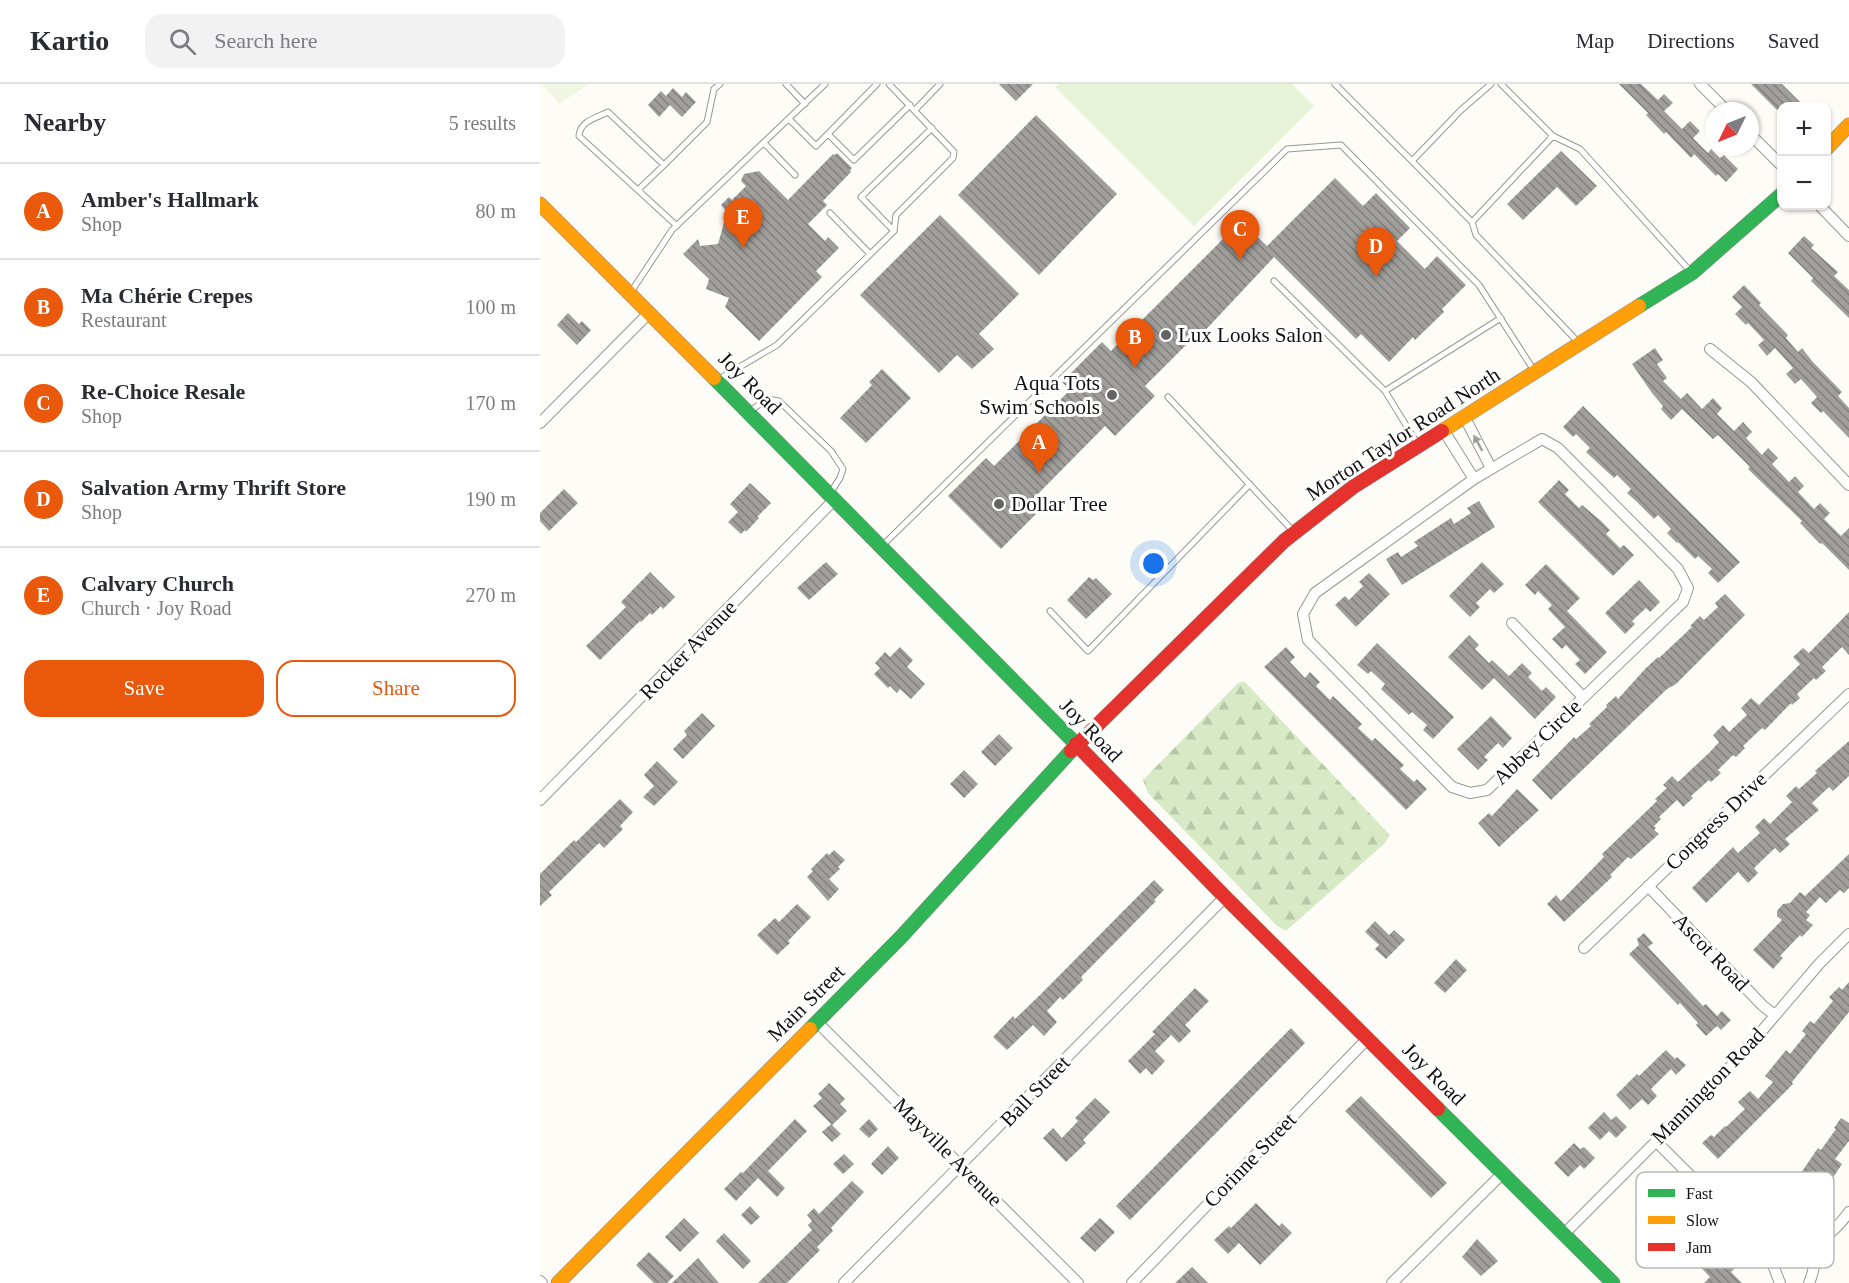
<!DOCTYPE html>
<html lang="en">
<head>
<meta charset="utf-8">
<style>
	body { margin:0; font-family:Georgia,serif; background:#f2f2f3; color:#2b2b33 }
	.controls { position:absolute; right:18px; top:18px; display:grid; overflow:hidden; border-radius:12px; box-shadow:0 2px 4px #0004 }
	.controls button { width:54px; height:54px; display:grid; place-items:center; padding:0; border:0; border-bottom:2px solid #e1e1e2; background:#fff; color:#2b2b33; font:30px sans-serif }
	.compass { position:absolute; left:1165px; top:18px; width:54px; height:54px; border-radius:50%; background:#fff; box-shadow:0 2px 4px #0004; rotate:227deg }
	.you { position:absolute; left:614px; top:480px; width:21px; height:21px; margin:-15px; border:4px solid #fff; border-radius:50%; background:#1a73e8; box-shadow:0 0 0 9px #1a73e833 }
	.badge { display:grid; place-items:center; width:39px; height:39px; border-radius:50%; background:#ea580c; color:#fff; font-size:20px; font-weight:700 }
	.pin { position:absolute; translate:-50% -50px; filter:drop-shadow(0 2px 3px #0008) }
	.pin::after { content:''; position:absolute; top:32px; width:21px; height:18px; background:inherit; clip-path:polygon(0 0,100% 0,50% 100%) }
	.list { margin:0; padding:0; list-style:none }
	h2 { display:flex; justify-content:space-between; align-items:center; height:78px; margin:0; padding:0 24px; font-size:26px }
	h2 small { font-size:20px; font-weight:400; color:#7c7c81 }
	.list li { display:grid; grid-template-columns:39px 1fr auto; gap:18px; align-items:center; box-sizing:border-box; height:96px; padding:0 24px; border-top:2px solid #e1e1e2 }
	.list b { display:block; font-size:22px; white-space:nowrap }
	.list p { margin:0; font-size:20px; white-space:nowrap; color:#7c7c81 }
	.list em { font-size:20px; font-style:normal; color:#7c7c81 }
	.actions { display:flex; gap:12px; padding:18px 24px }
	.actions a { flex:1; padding:14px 0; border:2px solid #ea580c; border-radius:18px; text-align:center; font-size:21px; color:#ea580c }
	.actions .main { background:#ea580c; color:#fff }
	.icon { flex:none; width:33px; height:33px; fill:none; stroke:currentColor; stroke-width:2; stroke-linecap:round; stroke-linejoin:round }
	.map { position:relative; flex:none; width:1309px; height:1199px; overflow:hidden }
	header { display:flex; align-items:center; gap:36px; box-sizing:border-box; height:84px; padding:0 30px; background:#fff; border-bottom:2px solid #e1e1e2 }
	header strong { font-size:28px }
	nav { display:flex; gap:33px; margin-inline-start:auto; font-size:21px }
	.search { width:420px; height:54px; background:#f2f2f3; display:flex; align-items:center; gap:15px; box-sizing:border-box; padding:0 21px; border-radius:18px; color:#7c7c81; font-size:22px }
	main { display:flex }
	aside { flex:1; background:#fff }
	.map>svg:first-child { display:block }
	.grass { fill:#e7f3d7 }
	.forest { fill:url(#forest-firs) }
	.pitch { fill:#f0f6e1 }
	.building { fill:url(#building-back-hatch) }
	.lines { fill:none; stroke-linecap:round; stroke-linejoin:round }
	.lane-casing { stroke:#979795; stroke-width:7 }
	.street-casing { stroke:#979795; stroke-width:12 }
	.fast-casing { stroke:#8e8d8b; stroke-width:15 }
	.slow-casing { stroke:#8e8d8b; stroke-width:15 }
	.jam-casing { stroke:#8e8d8b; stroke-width:15 }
	.lane { stroke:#fffffe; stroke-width:5 }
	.street { stroke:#fffffe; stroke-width:10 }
	.fast { stroke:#30b455; stroke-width:14 }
	.slow { stroke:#ff9f0a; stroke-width:14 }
	.jam { stroke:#e5322d; stroke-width:14 }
	.oneway { fill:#a0a09f }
	.poi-dot { fill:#646362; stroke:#fff; stroke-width:2 }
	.labels { text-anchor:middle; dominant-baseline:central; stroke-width:6; stroke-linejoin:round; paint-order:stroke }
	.poi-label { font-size:21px; fill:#111; stroke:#fff; text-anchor:start }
	.street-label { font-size:21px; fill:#111; stroke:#fff }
	.key { fill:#fff; stroke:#b8b8b8; stroke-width:1.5 }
	.key-label { font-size:16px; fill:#111 }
</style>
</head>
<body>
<header>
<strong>Kartio</strong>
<div class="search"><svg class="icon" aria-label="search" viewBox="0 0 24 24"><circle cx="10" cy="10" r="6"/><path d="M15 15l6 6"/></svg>Search here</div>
<nav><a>Map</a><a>Directions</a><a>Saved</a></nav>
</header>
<main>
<aside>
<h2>Nearby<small>5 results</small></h2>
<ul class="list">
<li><span class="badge">A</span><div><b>Amber's Hallmark</b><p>Shop</p></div><em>80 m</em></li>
<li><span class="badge">B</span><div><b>Ma Chérie Crepes</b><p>Restaurant</p></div><em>100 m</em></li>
<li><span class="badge">C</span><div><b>Re-Choice Resale</b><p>Shop</p></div><em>170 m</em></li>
<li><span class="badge">D</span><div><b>Salvation Army Thrift Store</b><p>Shop</p></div><em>190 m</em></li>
<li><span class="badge">E</span><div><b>Calvary Church</b><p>Church · Joy Road</p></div><em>270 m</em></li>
</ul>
<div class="actions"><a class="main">Save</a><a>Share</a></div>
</aside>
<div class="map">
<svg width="1309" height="1199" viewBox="0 0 1309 1199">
	<defs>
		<pattern id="forest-firs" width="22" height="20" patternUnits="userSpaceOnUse" patternTransform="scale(1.5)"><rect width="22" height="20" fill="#d8eac5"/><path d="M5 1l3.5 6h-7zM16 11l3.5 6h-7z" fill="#b8c8a8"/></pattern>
		<pattern id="building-back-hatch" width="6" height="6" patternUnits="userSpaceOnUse" patternTransform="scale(1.5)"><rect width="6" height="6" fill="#a19f9c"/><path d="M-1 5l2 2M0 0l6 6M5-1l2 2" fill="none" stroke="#82807e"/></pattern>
	</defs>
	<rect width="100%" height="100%" fill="#fdfcf7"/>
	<path class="grass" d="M519,0h233l22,22 -120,120 -139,-139z"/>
	<path class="forest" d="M704,597l146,154 -5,8 -99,88 -9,-5 -129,-133 -5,-13 95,-97z"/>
	<path class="pitch" d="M2,0h47l-30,20z"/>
	<path class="building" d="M459,0h34l-17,17z
		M1079,0h22l17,16 6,-6 9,9 -9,8 18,18 8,-8 10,10 -7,7 15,15 3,-4 9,9 4,-3 14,14 -12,13 -8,-8 -2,2 -22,-22 -3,4 -25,-26 -2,2 -18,-19 2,-2z
		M1211,0h31l22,22h-22v9z
		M133,4l9,9 4,-5 10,10 -14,15 -12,-12 -11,12 -11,-12 13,-14 5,5z
		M496,31l81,79 -78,81 -81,-80z
		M1021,67l36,35 -21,20 -19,-19 -34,33 -16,-16z
		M297,69l15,15 -2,2 1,2 -28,29 4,4 -19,19 17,17 3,-4 11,11 -23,23 6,6 -63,64 -34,-34 4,-9 -23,-9 3,-10 -26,-25 15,-15 2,7 18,-2 9,-32 -6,-7 8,-8 3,3 14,-14 -5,-5 3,-7 15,-3 29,29 45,-46 2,1z
		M795,94l28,28 13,-13 34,35 -13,13 28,28 12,-13 29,29 -24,24 2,3 -29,28 -2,-3 -24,25 -28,-28 -5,5 -82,-82 -76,81 -2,-3 -51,51 10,10 -40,40 -10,-10 -75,76 9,9 -38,38 -53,-53 38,-38 8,8 76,-76 -8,-8 40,-40 9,9 130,-130 26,25z
		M400,131l79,79 -40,40 15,15 -22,20 -15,-14 -18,18 -79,-78z
		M1264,152l10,9 -3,3 27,24 -4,4 15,14v28l-38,-37 2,-3 -25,-25z
		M1204,201l17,18 -2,2 29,30 -2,3 12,14 4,-4 10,13 30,31 -4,4 11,12v30l-26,-27 -2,2 -10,-10 6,-6 -16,-18 -6,5 -9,-10 7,-6 -18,-20 -8,8 -9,-11 6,-5 -16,-17 -2,2 -11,-11 7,-7 -10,-10z
		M28,229l11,11 3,-3 9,9 -14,15 -20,-20z
		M1115,264l8,12 -6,4 10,14 -4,3 18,18 6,-6 15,16 11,-11 9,10 -5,6 17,17 9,-9 9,10 -6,6 16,17 6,-7 10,10 -6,6 17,18 6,-6 9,10 -6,6 16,17 6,-6 10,10 -6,6 17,17 8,-8v42l-27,-27 -2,1 -20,-21 2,-2 -54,-52 2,-2 -32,-32 -5,4 -31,-30 -11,11 -10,-11 2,-3 -11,-13 -20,-29z
		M342,285l29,29 -45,45 -26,-25 32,-33 -3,-3z
		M1043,322l157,156 -22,21 -10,-10 4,-4 -14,-13 -3,3 -17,-17 -1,1 -10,-10 4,-4 -13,-14 -4,4 -17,-17 -10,-9 4,-4 -14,-14 -3,3 -28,-26 4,-4 -14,-14 -3,3 -10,-10z
		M1019,396l10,10 -4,4 14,14 3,-3 18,15 10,10 -4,4 14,14 4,-3 10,10 -21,21 -75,-74z
		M210,399l21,20 -14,14 2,1 -13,14 -1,-2 -4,4 -13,-12 10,-10 -8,-8z
		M24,405l14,14 -29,28 -9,-10v-8z
		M939,417l16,26 -93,58 -16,-26 12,-7 3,5 17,-11 -4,-4 37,-24 3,6 17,-11 -4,-5z
		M286,478l12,12 -29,26 -12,-12z
		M942,478l22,22 -10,9 -4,-4 -14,14 4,4 -10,10 -21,-21z
		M1006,480l34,34 -13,13 40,41 -22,22 -10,-10 5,-4 -14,-15 -4,4 -10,-10 13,-12 -17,-18 4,-4 -14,-14 -3,4 -10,-10z
		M110,488l25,25 -12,12 -2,-3 -9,9 -2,-2 -9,9 -1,-1 -40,39 -14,-14 40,-39 -5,-5z
		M829,489l21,21 -34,33 -21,-22 10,-9 4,4 14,-14 -4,-4z
		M549,493l4,3 3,-2 16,16 -26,25 -19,-19z
		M1099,496l21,22 -10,10 -4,-4 -14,13 3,3 -10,10 -20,-21z
		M1185,510l20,21 -69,69 -9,5 -116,111 -19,-20 42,-43 2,2 15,-13 -2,-2 18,-17 -1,-2 10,-9 2,3 28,-31 12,-11 1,1 33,-31 -2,-1 10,-10 4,4 14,-13 -3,-4z
		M1309,528v43l-7,-8 -20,20 4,4 -10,9 -2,-2 -17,16 3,4 -8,7 -1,-2 -26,27 -3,-2 -19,18 2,2 -9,9 -3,-2 -15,15 3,3 -10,9 -2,-2 -18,16 2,2 -10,9 -6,-7 -18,17 2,2 -7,7 2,2 -2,2 5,4 -28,25 -3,-2 -18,18 2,2 -48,45 -17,-18 9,-9 5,6 43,-44 -2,-3 55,-53 -2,-2 12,-11 -4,-3 9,-9 6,6 32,-30 9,-10 -6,-7 10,-10 6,7 18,-17 -6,-7 10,-10 8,7 41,-41 -7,-7 10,-9 6,5z
		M929,551l10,10 -4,4 14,14 3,-3 17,16 13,-13 10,10 -4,4 14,14 4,-4 10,10 -21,22 -41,-41 -12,12 -34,-33z
		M837,559l77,74 -21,22 -10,-9 4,-5 -15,-13 -3,3 -28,-26 4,-5 -14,-13 -3,3 -11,-9z
		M360,563l13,13 -6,7 18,17 -14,15 -11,-10 -3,4 -7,-7 -2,2 -14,-14 6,-6 -5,-5 10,-11 5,5z
		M746,563l9,10 -5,5 15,16 5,-6 10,10 -4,4 14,14 3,-4 29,28 -4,4 14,13 3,-3 29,27 -4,4 14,13 3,-3 10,10 -21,21 -142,-143z
		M162,629l13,13 -32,33 -10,-10 14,-14 -3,-4z
		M951,632l21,22 -9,10 -5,-5 -14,14 4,3 -10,10 -21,-21z
		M459,650l14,14 -18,18 -14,-14z
		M1309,657v35l-16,15 -4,-4 -17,16 7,7 -34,29 5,5 -10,9 -5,-5 -21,20 4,5 -10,10 -10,-11 -32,31 -14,-15 41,-41 5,6 22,-20 -5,-6 9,-9 6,6 22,-22 -6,-6 10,-10 3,3 18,-16 -2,-2z
		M117,677l21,21 -24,24 -11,-9 11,-11 -10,-11z
		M424,686l14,14 -14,14 -14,-14z
		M977,705l22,21 -40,37 -21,-24 11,-10 3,3z
		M80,715l13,13 -13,14 3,3 -19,19 -5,-5 -50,49 3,3 -12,11v-32l34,-34 2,2z
		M294,766l11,10 -7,7 2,2 -11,10 10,10 -11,12 -21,-24 6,-6 -2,-2 16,-16 2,2z
		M1309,770v34l-5,5 -4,-3 -14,13 -6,-6 -14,15 4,3 -4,5 7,5 -11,12 -2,-2 -20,21 3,2 -10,11 -20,-19 29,-30 -5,-4v-5l6,-7 7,-1 10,-11 5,4z
		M614,796l10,10 -10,10 2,1 -75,76 2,3 -20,20 -3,-3 -13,14 10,11 -13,14 -11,-11 -26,25 -14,-13 20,-21 2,3 25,-24z
		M257,820l14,13 -23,24 2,2 -13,12 -20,-20 18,-17 4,4z
		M835,837l14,14 5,-5 11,10 -19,19 -11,-10 4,-4 -14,-13z
		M1104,849l9,10 -5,4 55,59 3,-2 11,12 5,-5 9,9 -10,10 -4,-4 -11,10 -10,-11 2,-2 -18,-20 -2,2 -49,-51 10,-9 -2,-6z
		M916,875l11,11 -22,23 -11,-10z
		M1309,898v30l-57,70 1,2 -75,75 -16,-16 9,-8 3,2 11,-11 1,1 19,-18 -7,-7 12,-11 8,8 15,-17 -8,-6 21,-26 4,4 16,-20 -4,-3 8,-10 4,3 19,-23 -4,-4 10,-10 3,3z
		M655,904l14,13 -24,24 6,6 -12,12 -8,-8 -16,16 10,10 -13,14 -6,-7 -6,6 -12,-13 27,-27 -3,-2z
		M751,944l14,15 -175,177 -14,-14z
		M1126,966l9,9 2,-2 9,8 -10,10 -5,-6 -20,20 6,7 -9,9 -6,-6 -12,11 -14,-15 21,-21 2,2z
		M289,999l16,16 -5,5 7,7 -15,14 9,9 -9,8 -10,-10 9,-8 -18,-18 9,-8 -4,-4z
		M821,1012l86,87 -16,15 -86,-87z
		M555,1014l15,14 -27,28 3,3 -20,19 -23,-24 10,-10 9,10 16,-17 -3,-3z
		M1064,1028l7,8 5,-4 11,11 -11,11 -7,-7 -9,9 -12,-12z
		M1301,1034l8,5v18l-14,18 7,5 -28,42 -24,-17 28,-41 3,2 15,-21 -2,-1z
		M255,1035l12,12 -39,40 17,17 -8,9 -19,-19 -22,23 -12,-12 17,-17 2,1z
		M329,1035l9,10 -9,9 -10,-9z
		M1034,1059l6,6 4,-2 11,11 -11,11 -4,-4 -12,12 -14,-14z
		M348,1062l11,12 -17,17 -11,-11z
		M304,1070l10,10 -11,10 -10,-10z
		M312,1097l12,11 -33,36 2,3 -16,16 3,3 -33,33h-29l54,-53 -4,-5 4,-4 -5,-6 7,-7 5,6z
		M1116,1103l8,9 -3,3 10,11 -2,2 21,23 6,-6 10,9 -6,6 20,21 6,-6 9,9 -4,4 11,11h-38l6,-6 -21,-22 -11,10 -9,-9 6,-6 -22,-22 -6,6 -12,-13 12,-11 -2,-2 5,-6 -5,-4z
		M716,1119l23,23 3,-3 10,10 -32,32 -21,-22 -11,11 -14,-14 15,-14 2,2z
		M210,1122l10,11 -9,8 -10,-10z
		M144,1134l15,15 -19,19 -15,-15z
		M560,1134l15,14 -20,20 -15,-14z
		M184,1149l27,28 -8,8 -27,-28z
		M937,1155l21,22 -17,15 -19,-19z
		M109,1168l25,24 -7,7h-13l-18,-18z
		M158,1174l21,25h-47z
		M652,1183l16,16h-33z"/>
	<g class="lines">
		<defs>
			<path id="lane" d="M246,0l19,20
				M795,0l77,77
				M951,0l-30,26 -49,51 60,61 81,-86
				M961,0l52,52 27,13 111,123
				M375,26l25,-26
				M249,35l27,27 61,-62
				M288,50l26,26 56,-55
				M224,59l31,32
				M98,106l26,-25
				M290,129l40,41
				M932,138l4,13 103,108
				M137,142l-98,-90c1,-15 17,-18 29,-24l56,53 43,-43 7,-33 6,-5
				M354,147l-33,-34 71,-69
				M734,197l111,110 32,52
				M91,208l41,-62 153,-146
				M179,295l58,-34 117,-114 2,-16 57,-57 1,-6 -65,-68
				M845,307l116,-73
				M628,313l125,134
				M210,327l17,-12 12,2 52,50 12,18 -3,9 -9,14
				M342,462l405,-397 54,-4 138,140 56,87
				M510,527l38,40 162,-167"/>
			<path id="street" d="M1160,0l27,27
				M1210,50l32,32
				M1280,122l29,30
				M1170,265l41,33 98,103
				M925,334l26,50
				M0,339l110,-111
				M904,347l30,48
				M1002,355l16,9 120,121 10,19 -5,14 -196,188 -17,3 -18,-6 -144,-147 -5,-26 12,-21 159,-114z
				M972,539l71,74
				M0,716l295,-301
				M1108,802l115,120 12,9
				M1044,864l265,-254
				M277,938l261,261
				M1116,1057c19,20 39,39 59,59 12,13 25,28 40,38 35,26 72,5 94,-26
				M1024,1150l173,-174 82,-96 30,-30
				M1229,1162l2,14 9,23
				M0,1197l2,2
				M304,1199l381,-386
				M592,1199l236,-245
				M852,1199l111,-110
				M1269,1199c6,-12 6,-28 10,-41"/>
			<path id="fast" d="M1099,222l53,-33 90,-79
				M174,294l362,366
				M270,945l91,-92 170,-186
				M898,1025l175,174"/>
			<path id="slow" d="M1286,65l23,-24
				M0,120l174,174
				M902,347l197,-125
				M18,1199l252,-254"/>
			<path id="jam" d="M536,660l149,153 213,212
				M531,667l213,-210 69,-54 89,-56"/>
		</defs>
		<use href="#lane" class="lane-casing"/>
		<use href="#street" class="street-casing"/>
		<use href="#fast" class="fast-casing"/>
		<use href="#slow" class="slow-casing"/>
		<use href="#jam" class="jam-casing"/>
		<use href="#lane" class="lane"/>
		<use href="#street" class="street"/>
		<use href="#fast" class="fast"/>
		<use href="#slow" class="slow"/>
		<use href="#jam" class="jam"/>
	</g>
	<defs><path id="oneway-solid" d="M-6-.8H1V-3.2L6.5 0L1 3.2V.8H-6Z" transform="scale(1.5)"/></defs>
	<use class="oneway" href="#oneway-solid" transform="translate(938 359) rotate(-118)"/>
	<g class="poi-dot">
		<circle cx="626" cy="251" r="6"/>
		<circle cx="572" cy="311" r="6"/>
		<circle cx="459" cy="420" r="6"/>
	</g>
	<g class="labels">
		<g class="poi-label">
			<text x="638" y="251">Lux Looks Salon</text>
			<text x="560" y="299" text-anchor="end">Aqua Tots<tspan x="560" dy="24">Swim Schools</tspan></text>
			<text x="471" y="420">Dollar Tree</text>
		</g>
		<g class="street-label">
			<text transform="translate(210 299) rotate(45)">Joy Road</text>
			<text transform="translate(863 350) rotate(-33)">Morton Taylor Road North</text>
			<text transform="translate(148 566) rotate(-46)">Rocker Avenue</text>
			<text transform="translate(551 646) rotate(46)">Joy Road</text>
			<text transform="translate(997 658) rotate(-44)">Abbey Circle</text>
			<text transform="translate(1176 737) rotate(-44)">Congress Drive</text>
			<text transform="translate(1171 868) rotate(46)">Ascot Road</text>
			<text transform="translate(266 919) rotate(-45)">Main Street</text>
			<text transform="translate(894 990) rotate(45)">Joy Road</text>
			<text transform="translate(1168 1002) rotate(-46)">Mannington Road</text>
			<text transform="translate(495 1007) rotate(-46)">Ball Street</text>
			<text transform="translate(408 1068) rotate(45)">Mayville Avenue</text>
			<text transform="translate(710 1076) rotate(-46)">Corinne Street</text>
		</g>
	</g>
	<rect x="1096" y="1088" width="198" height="96" rx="9" class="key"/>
	<rect x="1108" y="1105" width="27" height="8" fill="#30b455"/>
	<rect x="1108" y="1132" width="27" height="8" fill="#ff9f0a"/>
	<rect x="1108" y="1159" width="27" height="8" fill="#e5322d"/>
	<g class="key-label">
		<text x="1146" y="1115">Fast</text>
		<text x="1146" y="1142">Slow</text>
		<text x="1146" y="1169">Jam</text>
	</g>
</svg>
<div class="controls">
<button>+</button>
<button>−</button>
</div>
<svg class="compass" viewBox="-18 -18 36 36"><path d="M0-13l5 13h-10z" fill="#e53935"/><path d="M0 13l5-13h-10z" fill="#7c7c81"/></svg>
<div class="you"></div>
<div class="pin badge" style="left:499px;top:389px">A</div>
<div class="pin badge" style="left:595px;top:284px">B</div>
<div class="pin badge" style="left:700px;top:176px">C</div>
<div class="pin badge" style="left:836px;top:193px">D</div>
<div class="pin badge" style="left:203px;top:164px">E</div>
</div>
</main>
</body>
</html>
